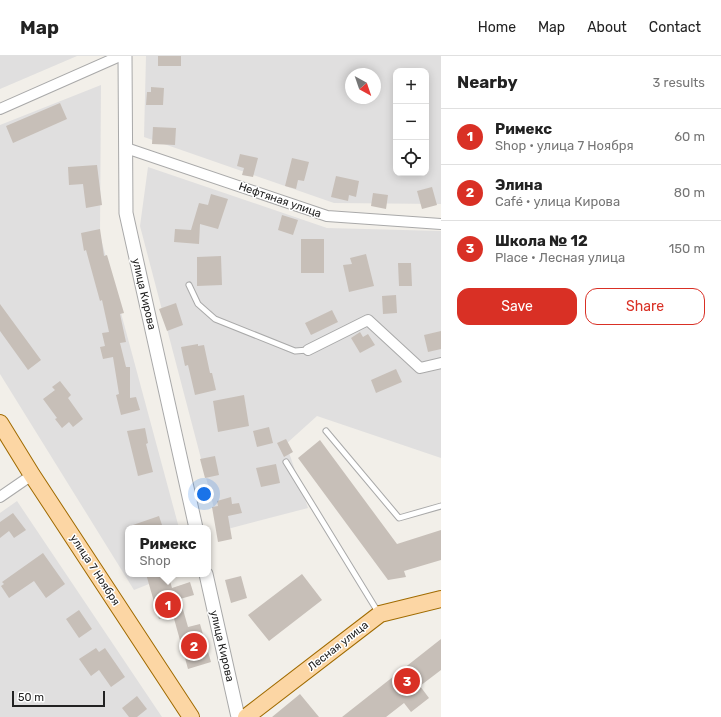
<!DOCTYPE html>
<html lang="en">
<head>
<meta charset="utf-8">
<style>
	body { margin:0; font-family:Rubik,sans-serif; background:#f6f6f6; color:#222 }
	.controls { position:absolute; right:12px; top:12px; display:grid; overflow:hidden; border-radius:8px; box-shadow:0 2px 10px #0003 }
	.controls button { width:36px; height:36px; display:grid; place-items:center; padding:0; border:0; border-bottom:1px solid #e0e0e0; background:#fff; color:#222; font:20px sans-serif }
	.compass { position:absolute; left:345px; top:12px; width:36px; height:36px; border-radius:50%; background:#fff; box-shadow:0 2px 10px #0003; rotate:140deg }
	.scale { position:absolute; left:12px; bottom:10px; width:93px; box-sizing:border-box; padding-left:4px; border:2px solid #222; border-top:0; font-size:11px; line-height:14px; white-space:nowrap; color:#222; -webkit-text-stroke:3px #fff; paint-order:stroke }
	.you { position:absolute; left:204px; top:438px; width:14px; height:14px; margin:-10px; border:3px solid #fff; border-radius:50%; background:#1a73e8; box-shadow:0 0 0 6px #1a73e833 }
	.badge { display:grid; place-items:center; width:26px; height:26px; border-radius:50%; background:#d93025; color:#fff; font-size:13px; font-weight:700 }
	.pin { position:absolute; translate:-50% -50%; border:2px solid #fff; box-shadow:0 1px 4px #0006 }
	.popup { position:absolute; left:125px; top:469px; width:86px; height:52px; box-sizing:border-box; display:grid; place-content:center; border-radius:8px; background:#fff; filter:drop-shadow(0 1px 3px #0005); font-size:13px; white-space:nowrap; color:#767676 }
	.popup b { font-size:15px; color:#222 }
	.popup::after { content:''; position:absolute; left:50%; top:100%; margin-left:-8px; border:8px solid transparent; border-top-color:#fff }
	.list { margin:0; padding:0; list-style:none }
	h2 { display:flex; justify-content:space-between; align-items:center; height:52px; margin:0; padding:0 16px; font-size:17px }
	h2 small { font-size:13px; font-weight:400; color:#767676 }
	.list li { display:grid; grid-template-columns:26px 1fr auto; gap:12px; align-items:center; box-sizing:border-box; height:56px; padding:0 16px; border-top:1px solid #e0e0e0 }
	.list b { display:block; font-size:15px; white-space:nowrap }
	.list p { margin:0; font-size:13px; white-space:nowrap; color:#767676 }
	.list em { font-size:13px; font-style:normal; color:#767676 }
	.actions { display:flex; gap:8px; padding:12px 16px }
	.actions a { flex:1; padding:9px 0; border:1px solid #d93025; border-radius:12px; text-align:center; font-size:14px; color:#d93025 }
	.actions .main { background:#d93025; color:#fff }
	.icon { flex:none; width:22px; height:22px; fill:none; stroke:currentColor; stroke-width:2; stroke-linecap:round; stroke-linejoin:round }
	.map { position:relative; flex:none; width:441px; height:661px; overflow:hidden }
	header { display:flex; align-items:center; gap:24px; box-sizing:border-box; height:56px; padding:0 20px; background:#fff; border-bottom:1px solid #e0e0e0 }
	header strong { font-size:19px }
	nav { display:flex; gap:22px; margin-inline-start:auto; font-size:14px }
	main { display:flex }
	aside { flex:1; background:#fff }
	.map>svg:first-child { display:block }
	.residential { fill:#e0dfdf; fill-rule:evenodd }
	.building { fill:#c7bfb8 }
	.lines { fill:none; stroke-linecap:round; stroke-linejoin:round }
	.service-casing { stroke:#a9a9a9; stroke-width:7 }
	.minor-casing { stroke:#a9a9a9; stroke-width:12 }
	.tertiary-casing { stroke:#a9a9a9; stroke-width:15 }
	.primary-casing { stroke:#a06b00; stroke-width:18 }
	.service { stroke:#fff; stroke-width:5 }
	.minor { stroke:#fff; stroke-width:10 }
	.tertiary { stroke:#fff; stroke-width:13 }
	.primary { stroke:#fcd6a4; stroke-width:16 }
	.labels { text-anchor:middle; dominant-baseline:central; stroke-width:3; stroke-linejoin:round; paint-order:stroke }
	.street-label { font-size:11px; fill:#222; stroke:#fff }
</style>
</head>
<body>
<header>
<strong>Map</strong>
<nav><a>Home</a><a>Map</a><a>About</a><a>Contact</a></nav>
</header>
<main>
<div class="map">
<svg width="441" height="661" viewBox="0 0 441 661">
	<rect width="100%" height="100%" fill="#f2efe9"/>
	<path class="residential" d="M0,0h77l-77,33z
		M146,0h295v148l-107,-1 -190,-66zM396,15h30v102h-30zM351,18h24v24h-24z
		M101,29l-1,150 79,293h-51v46h46l-40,16 -134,-216v-249z
		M148,111l179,61 114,3v227l-124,-42 -31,28 22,64 -88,23 -80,-305z
		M17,445l145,216h-162v-204z"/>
	<path class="building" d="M158,0h23v10h-23z
		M151,31l13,1 -1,17h-17l1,-13h4z
		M60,47l7,16 -54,24 -7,-17z
		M153,71l23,1 -1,17 -23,-1z
		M240,98l18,4 -5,19 -11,-2 2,-7 -7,-2z
		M292,102l17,4 -5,19 -6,-1 -2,9 -11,-3z
		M97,109l5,40 -16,3 -3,-24 -14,1 -1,-18z
		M336,120l23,5 -3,16 -7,-2 -1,6 -17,-4z
		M432,131l5,18 -15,4 -5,-18z
		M373,137l15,2 -2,14 -15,-3z
		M211,138l17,5 -10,30 -18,-5 -1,20 -25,-2 1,-13 16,1 8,-27 9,2z
		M282,159l16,5 -5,15 -15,-5z
		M100,173l4,27 3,-1 17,58 -4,1 6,28 -6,1 6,24h4v31l6,-1 4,13 -19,5 -5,-20 3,-1 -6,-37 -10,2 -3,-12 5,-1 -3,-13 7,-1 -7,-32 -2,1 -14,-51 -2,1 -3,-18z
		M301,183h23v34h-23z
		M366,198l8,32 -25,6 -6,-27 9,-1 -2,-6z
		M221,200l1,29 -25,1v-29z
		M398,207h13l1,23h-13z
		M396,239l1,18 -14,1 -1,-18z
		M176,247l7,22 -16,6 -8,-22z
		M0,248l41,56 -13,10 -28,-39z
		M332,254l6,12 -27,13 -6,-12z
		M441,275v18l-13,3 -4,-17z
		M360,276l3,5 5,-3 7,11 -15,8 -9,-15z
		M198,288v2l6,-1 6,28h2l4,17 -21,5 -7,-30 -3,1 -4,-19z
		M396,313l6,13 -26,11 -5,-13z
		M60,325l11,14 -3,3 15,21 -10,8 -4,-5 -7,6 -7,-9 2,-1 -14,-19 12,-9 -3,-3z
		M244,339l5,31 -31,6 -5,-31z
		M269,371l4,16 -16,4 -4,-16z
		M145,372l3,15 -2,1 7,28 -15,4 -11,-45z
		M286,383l7,13 -9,5 -7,-14z
		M320,384l77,104 44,-14v30l-37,11 2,6 -18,3 -90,-122z
		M215,400l4,19 -14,3 -5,-19z
		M276,408l4,19 -19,4 -5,-19z
		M231,441l1,7 7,-1 3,10 -14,3 4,23 -14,3 -6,-35 6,-1 -1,-5z
		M13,457l13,17 -12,8 -5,-7 -9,7v-16z
		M159,460l4,12h-33v-2z
		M43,497l22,31 -19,14 -12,-17 -25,17 -8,-12 3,-2 -2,-2z
		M146,518h22l4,14 18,-6 4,13 -14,4 8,28 12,-3 11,38 -23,7 -15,-54 -14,4z
		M302,518l20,26 -53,41 -21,-26z
		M241,520l6,22 -16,5 -6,-23z
		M79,554l13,19 -13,9 -13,-19z
		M441,583v31l-21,16 9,12 -18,14 -7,-9 -18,14h-44z
		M96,592l3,4 6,-4 20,29 -14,10 -12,-17 -8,6 -12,-17z
		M300,638l19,23h-47z
		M137,640l10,13 -10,8h-8l-7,-9z"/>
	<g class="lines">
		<defs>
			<path id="service" d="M189,229l9,19 17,15 80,32 13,-1
				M326,375l73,87 42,-12
				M286,406l92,150"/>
			<path id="minor" d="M0,53l120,-53
				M126,92l201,68 114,8
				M308,294l60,-30 52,48 21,-5
				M0,441l32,-22"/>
			<path id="tertiary" d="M125,0l1,157 70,315
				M206,518l32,143"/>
			<path id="primary" d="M0,367l32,52 159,242
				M246,661l134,-103 61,-15"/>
		</defs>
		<use href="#service" class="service-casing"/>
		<use href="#minor" class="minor-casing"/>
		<use href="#tertiary" class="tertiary-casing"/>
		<use href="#primary" class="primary-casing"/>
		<use href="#service" class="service"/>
		<use href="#minor" class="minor"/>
		<use href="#tertiary" class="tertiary"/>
		<use href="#primary" class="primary"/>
	</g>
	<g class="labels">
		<g class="street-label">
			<text transform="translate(280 144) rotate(19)">Нефтяная улица</text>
			<text transform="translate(144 238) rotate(77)">улица Кирова</text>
			<text transform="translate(95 514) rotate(57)">улица 7 Ноября</text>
			<text transform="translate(222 590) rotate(77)">улица Кирова</text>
			<text transform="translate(338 590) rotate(-38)">Лесная улица</text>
		</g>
	</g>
</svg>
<div class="controls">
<button>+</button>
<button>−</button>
<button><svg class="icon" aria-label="locate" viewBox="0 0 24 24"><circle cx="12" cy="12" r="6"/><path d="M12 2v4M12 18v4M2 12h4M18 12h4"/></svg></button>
</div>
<svg class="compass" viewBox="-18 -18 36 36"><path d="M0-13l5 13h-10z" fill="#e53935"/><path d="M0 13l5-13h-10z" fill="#767676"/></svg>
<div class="scale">50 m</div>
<div class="you"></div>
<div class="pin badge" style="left:168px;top:549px">1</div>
<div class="popup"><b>Римекс</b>Shop</div>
<div class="pin badge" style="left:194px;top:590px">2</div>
<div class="pin badge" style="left:407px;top:625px">3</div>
</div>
<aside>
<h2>Nearby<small>3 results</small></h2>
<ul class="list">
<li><span class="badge">1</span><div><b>Римекс</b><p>Shop · улица 7 Ноября</p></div><em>60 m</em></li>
<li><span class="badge">2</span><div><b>Элина</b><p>Café · улица Кирова</p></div><em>80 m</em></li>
<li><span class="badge">3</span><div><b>Школа № 12</b><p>Place · Лесная улица</p></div><em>150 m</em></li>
</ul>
<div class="actions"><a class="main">Save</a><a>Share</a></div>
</aside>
</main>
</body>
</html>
